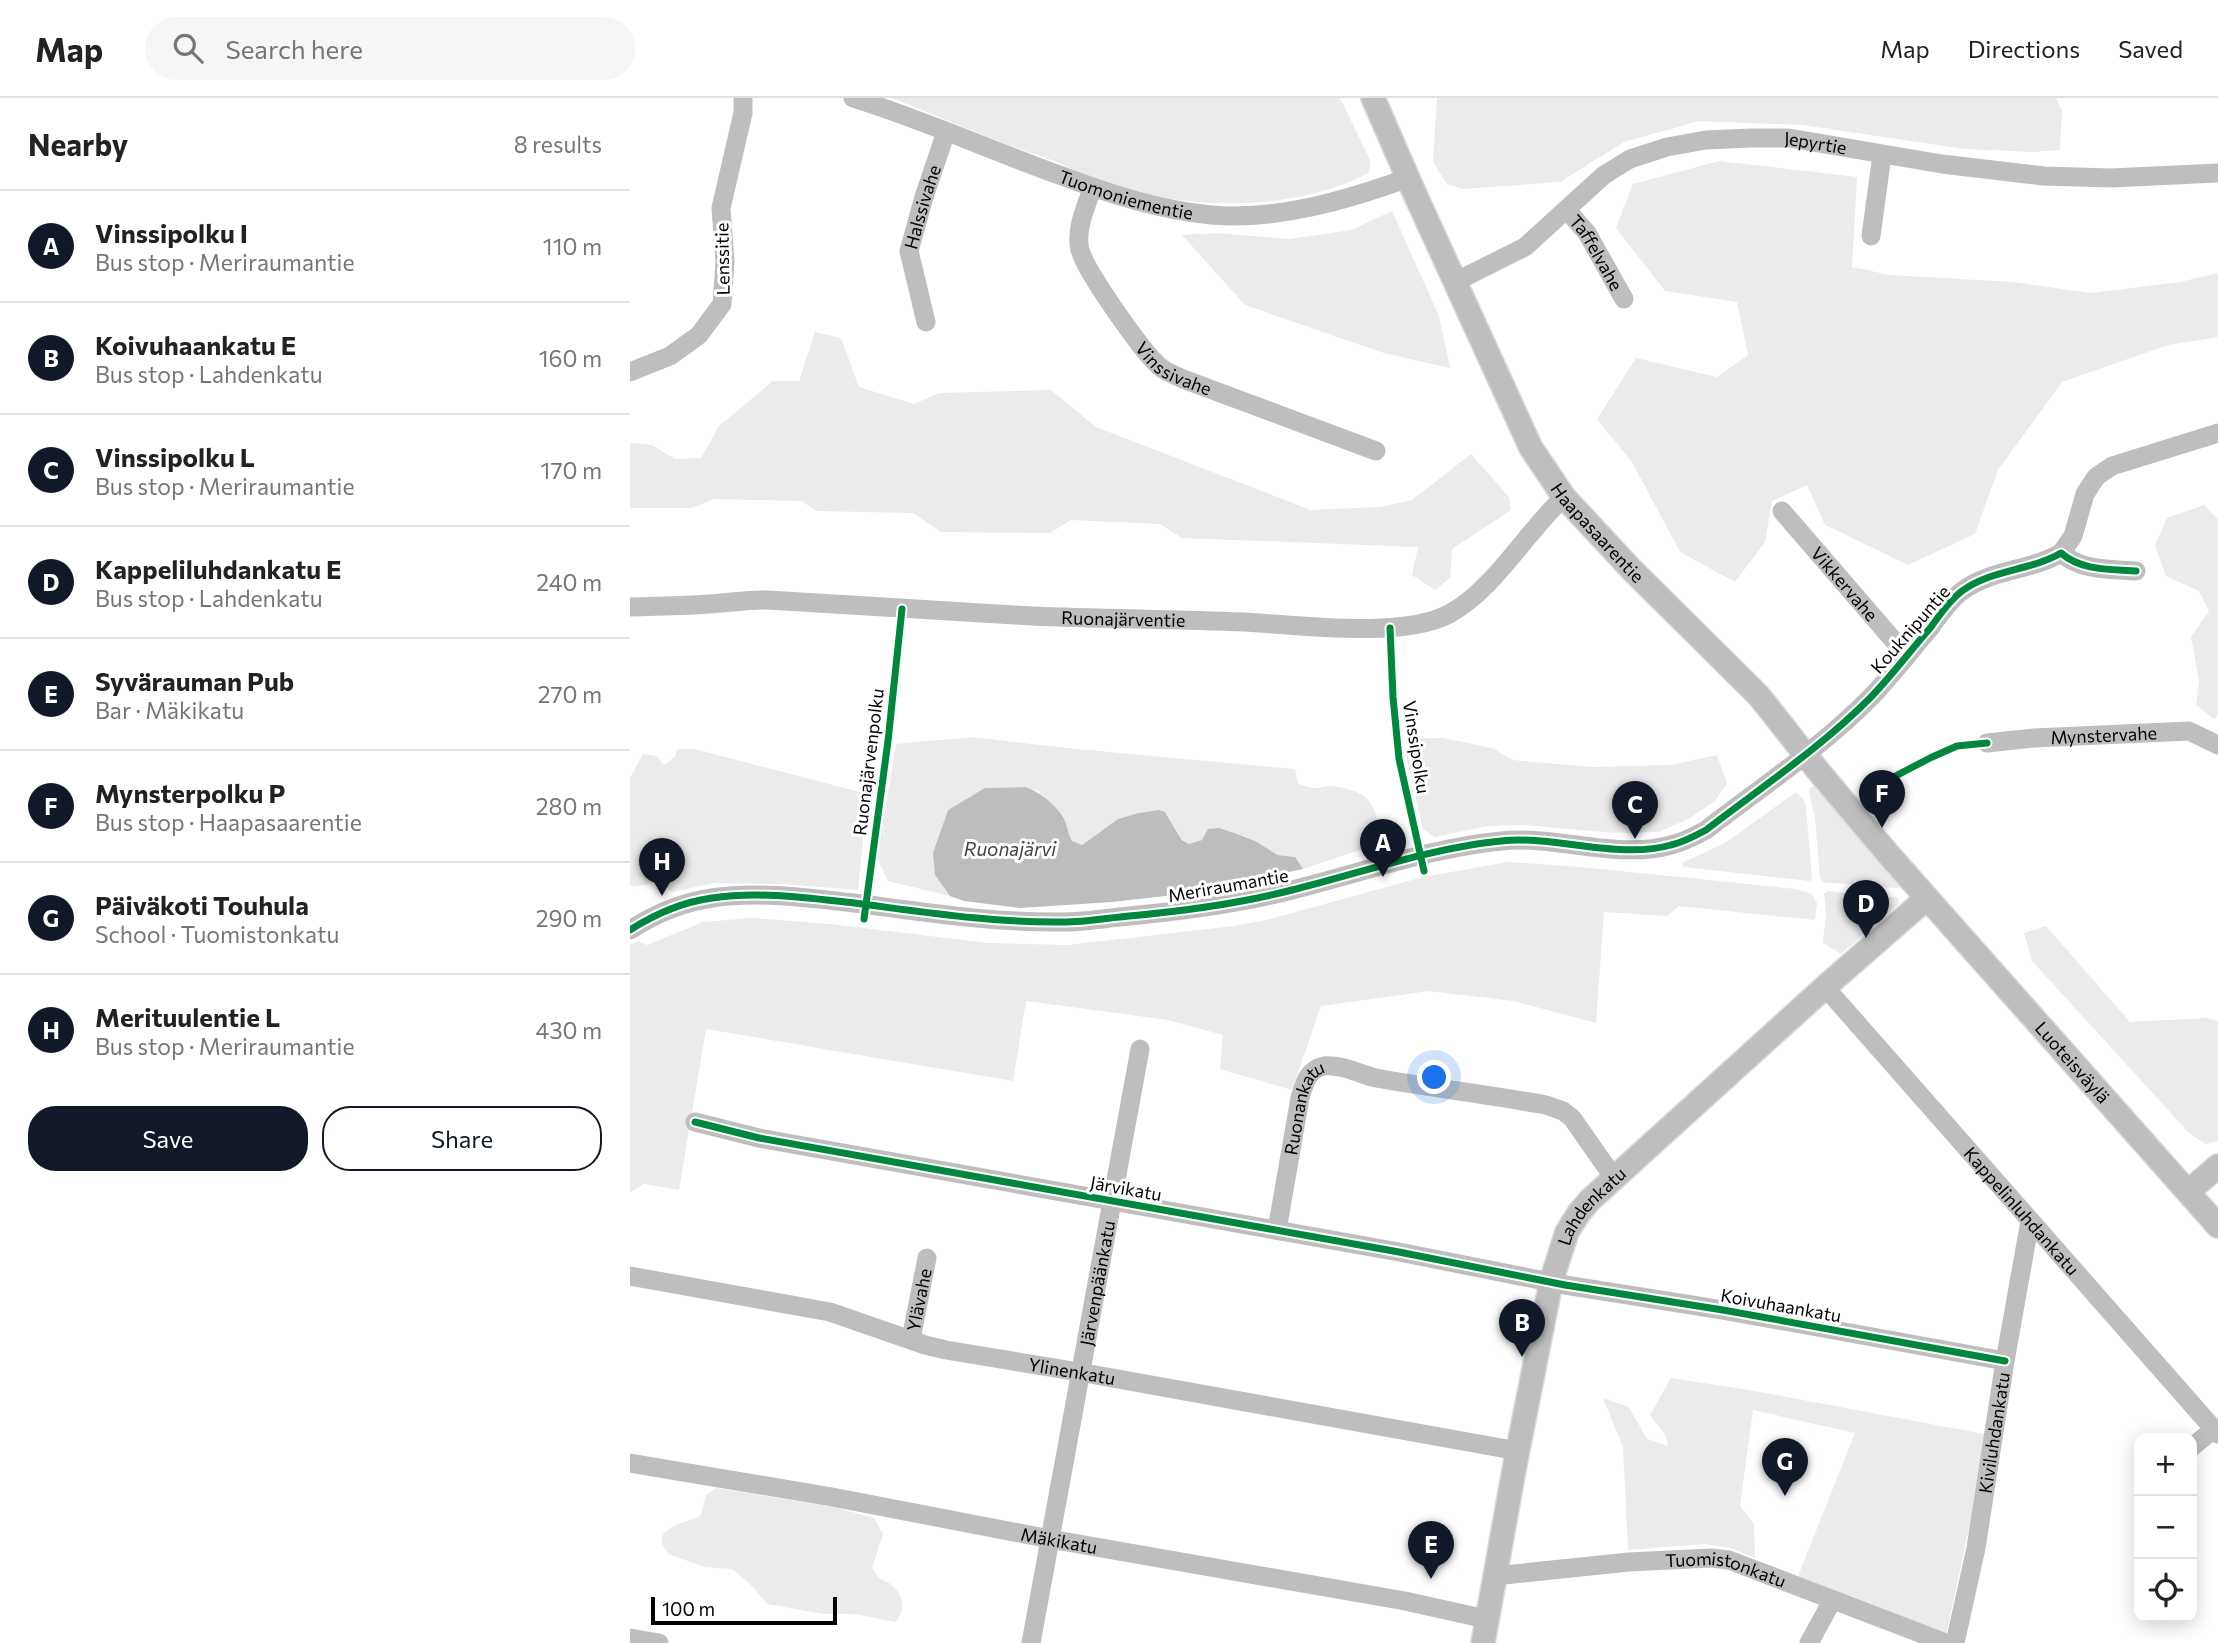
<!DOCTYPE html>
<html lang="en">
<head>
<meta charset="utf-8">
<style>
	body { margin:0; font-family:Commissioner,sans-serif; background:#f6f6f6; color:#222 }
	.controls { position:absolute; right:21px; bottom:21px; display:grid; overflow:hidden; border-radius:14px; box-shadow:0 4px 18px #0003 }
	.controls button { width:63px; height:63px; display:grid; place-items:center; padding:0; border:0; border-bottom:2px solid #e0e0e0; background:#fff; color:#222; font:35px sans-serif }
	.scale { position:absolute; left:21px; bottom:18px; width:186px; box-sizing:border-box; padding-left:7px; border:4px solid #000; border-top:0; font-size:19px; line-height:24px; white-space:nowrap; color:#000; -webkit-text-stroke:5px #fff; paint-order:stroke }
	.you { position:absolute; left:805px; top:980px; width:24px; height:24px; margin:-18px; border:5px solid #fff; border-radius:50%; background:#1a73e8; box-shadow:0 0 0 10px #1a73e833 }
	.badge { display:grid; place-items:center; width:46px; height:46px; border-radius:50%; background:#111827; color:#fff; font-size:23px; font-weight:700 }
	.pin { position:absolute; translate:-50% -58px; filter:drop-shadow(0 2px 4px #0008) }
	.pin::after { content:''; position:absolute; top:37px; width:24px; height:21px; background:inherit; clip-path:polygon(0 0,100% 0,50% 100%) }
	.list { margin:0; padding:0; list-style:none }
	h2 { display:flex; justify-content:space-between; align-items:center; height:91px; margin:0; padding:0 28px; font-size:30px }
	h2 small { font-size:23px; font-weight:400; color:#767676 }
	.list li { display:grid; grid-template-columns:46px 1fr auto; gap:21px; align-items:center; box-sizing:border-box; height:112px; padding:0 28px; border-top:2px solid #e0e0e0 }
	.list b { display:block; font-size:26px; white-space:nowrap }
	.list p { margin:0; font-size:23px; white-space:nowrap; color:#767676 }
	.list em { font-size:23px; font-style:normal; color:#767676 }
	.actions { display:flex; gap:14px; padding:21px 28px }
	.actions a { flex:1; padding:16px 0; border:2px solid #111827; border-radius:28px; text-align:center; font-size:24px; color:#111827 }
	.actions .main { background:#111827; color:#fff }
	.icon { flex:none; width:38px; height:38px; fill:none; stroke:currentColor; stroke-width:2; stroke-linecap:round; stroke-linejoin:round }
	.map { position:relative; flex:none; width:1588px; height:1545px; overflow:hidden }
	header { display:flex; align-items:center; gap:42px; box-sizing:border-box; height:98px; padding:0 35px; background:#fff; border-bottom:2px solid #e0e0e0 }
	header strong { font-size:33px }
	nav { display:flex; gap:38px; margin-inline-start:auto; font-size:24px }
	.search { width:490px; height:63px; background:#f6f6f6; display:flex; align-items:center; gap:18px; box-sizing:border-box; padding:0 24px; border-radius:38px; color:#767676; font-size:26px }
	main { display:flex }
	aside { flex:1; background:#fff }
	.map>svg:first-child { display:block }
	.green { fill:#ebebeb }
	.water { fill:#bdbdbd }
	.lines { fill:none; stroke-linecap:round; stroke-linejoin:round }
	.major-casing { stroke:#dbdbdb; stroke-width:26 }
	.minor { stroke:#bebebe; stroke-width:19 }
	.major { stroke:#bebebe; stroke-width:23 }
	.cycleway-casing { stroke:#fff; stroke-width:11 }
	.cycleway { stroke:#00873e; stroke-width:7 }
	.labels { text-anchor:middle; dominant-baseline:central; stroke-width:6; stroke-linejoin:round; paint-order:stroke }
	.street-label { font-size:18px; fill:#000; stroke:#fff }
	.water-label { font-size:19px; font-style:italic; fill:#424242; stroke:#fff }
</style>
</head>
<body>
<header>
<strong>Map</strong>
<div class="search"><svg class="icon" aria-label="search" viewBox="0 0 24 24"><circle cx="10" cy="10" r="6"/><path d="M15 15l6 6"/></svg>Search here</div>
<nav><a>Map</a><a>Directions</a><a>Saved</a></nav>
</header>
<main>
<aside>
<h2>Nearby<small>8 results</small></h2>
<ul class="list">
<li><span class="badge">A</span><div><b>Vinssipolku I</b><p>Bus stop · Meriraumantie</p></div><em>110 m</em></li>
<li><span class="badge">B</span><div><b>Koivuhaankatu E</b><p>Bus stop · Lahdenkatu</p></div><em>160 m</em></li>
<li><span class="badge">C</span><div><b>Vinssipolku L</b><p>Bus stop · Meriraumantie</p></div><em>170 m</em></li>
<li><span class="badge">D</span><div><b>Kappeliluhdankatu E</b><p>Bus stop · Lahdenkatu</p></div><em>240 m</em></li>
<li><span class="badge">E</span><div><b>Syvärauman Pub</b><p>Bar · Mäkikatu</p></div><em>270 m</em></li>
<li><span class="badge">F</span><div><b>Mynsterpolku P</b><p>Bus stop · Haapasaarentie</p></div><em>280 m</em></li>
<li><span class="badge">G</span><div><b>Päiväkoti Touhula</b><p>School · Tuomistonkatu</p></div><em>290 m</em></li>
<li><span class="badge">H</span><div><b>Merituulentie L</b><p>Bus stop · Meriraumantie</p></div><em>430 m</em></li>
</ul>
<div class="actions"><a class="main">Save</a><a>Share</a></div>
</aside>
<div class="map">
<svg width="1588" height="1545" viewBox="0 0 1588 1545">
	<rect width="100%" height="100%" fill="#fff"/>
	<path class="green" d="M262,0h448l30,62 -1,13c-80,41 -192,38 -275,6 -15,-6 -29,-14 -43,-19 -15,-6 -31,-10 -46,-16 -38,-15 -75,-31 -113,-46z
		M807,0h619l6,13 -2,39 -27,2 -68,-3 -163,-24 -103,-4 -75,21 -64,40 -97,7 -16,-5 -14,-22z
		M1089,63l138,16 -5,90 38,8 122,7 79,11 89,-11 38,-9v64l-50,8 -106,37 -64,88 -23,64 -67,31 -83,-40 -18,-40 -35,16 -7,41 -30,40 -55,-30 -48,-90 -35,-43 39,-61 81,19 31,-22 -11,-53 -72,-11 -49,-63 17,-44z
		M762,113l47,105 11,52 -66,-15 -139,-48 -63,-70 33,-2 75,6 61,-9z
		M185,234l26,6 18,49 55,17 25,-11 112,-3 45,37 215,83 69,-3 32,-7 59,-46 38,43 2,13 -59,39 -2,29 -15,12 -23,-15 6,-28 -236,-9 -22,-14 -89,-4 -21,13 -109,-1 -28,-19 -96,-2 -16,-10 -87,-2 -22,9h-62v-65l22,2 23,14 26,-1 18,-32 54,-45h26z
		M1574,407l14,14v196l-4,4 -18,-14 3,-24 -8,-44 18,-26 -10,-20 -33,-15 -11,-30 12,-28z
		M343,639c107,14 215,22 322,32l3,15c5,1 11,4 16,4 6,0 11,-2 16,-2 40,4 50,19 48,58l-75,25 -9,-12 -16,-2 -10,-6 -66,-9 -13,4c-12,-7 -18,-20 -24,-32l-63,18 -20,15 -9,-3 -7,-12 -2,-14 -26,-25 -13,-4 -40,1 -37,22 -9,25 -4,40 15,21 -62,-15 -11,-23 19,-114z
		M783,640h30l49,10 21,12 79,7 79,-2 46,-10 10,28 -12,18 -25,17 -31,14 -43,1 -92,-8 -36,1 -53,11 -12,-8 -17,-73z
		M47,651h17l166,43 7,8 -9,90 -77,-6 -67,-1 -42,9 -11,-11 -27,6 -4,-2v-107l13,-24 14,2 7,9 11,-8z
		M1184,688l10,9 80,92 -9,1 -73,-6 -2,-5 -5,-59 -6,-26 1,-4z
		M1166,694l7,7 3,8 6,72 -2,2 -126,-14 -2,-4 43,-20z
		M878,764l72,5 216,22 16,5 5,9 -2,17 -136,-14 -12,10 -63,-4 -8,111 -82,-22 -85,-10 -108,15 -29,84 -72,-21 3,-34 -55,-15 -142,-19 -13,80 -307,-52 -27,161 -35,-6 -14,8v-247l8,-4 9,4 56,-23 48,-4 79,6 158,19 80,2 166,-19 32,-6 157,-43z
		M1198,793l64,6 6,1 1,6 -58,50 -18,-11 3,-29 -2,-20z
		M1416,828l84,96 76,-4 12,3v120l-12,3 -16,-10 -158,-173 -8,-28z
		M1041,1280l84,13 234,44 -43,200 -148,-59 57,-143 -102,-23 -13,96 14,18 1,34 -25,-10 -25,-4 -77,6 -5,-103 -20,-49 26,9 18,32 21,7 -3,-11 -15,-20z
		M86,1390l118,19 40,11 9,16 -11,34c3,3 4,7 7,10 0,0 9,5 10,5 14,10 18,26 6,39l-40,-8h-31l-57,-10 -16,-19 -19,-16 -27,-2 -37,-13 -6,-10 1,-10c14,-13 23,-10 38,-19l5,-20z"/>
	<path class="water" d="M395,689c14,4 28,16 37,28 4,5 6,19 10,26l10,4 36,-26 21,-6 20,-3 6,2 11,19 6,9 7,4 13,-4 6,-11 11,-1 15,5 21,8 23,14 17,2 8,12 -120,25 -71,8 -92,6 -56,-7 -14,-5 -15,-21 -2,-22 15,-43 37,-22z"/>
	<g class="lines">
		<defs>
			<g id="major">
				<path id="s17" d="M743,0l41,94 117,256 33,49 67,72 128,127 60,76 70,83 329,371"/>
				<path d="M1559,1093l29,-25"/>
				<path id="s18" d="M853,1545l31,-173 37,-188 16,-50 12,-19 11,-13 235,-213 102,-89"/>
			</g>
		</defs>
		<use href="#major" class="major-casing"/>
		<g class="minor">
			<path id="s1" d="M223,0c71,22 139,53 209,78 48,18 97,34 149,39 65,6 136,-15 197,-37"/>
			<path id="s2" d="M463,89c-7,19 -18,43 -13,63 6,22 62,101 79,116 6,6 16,9 24,13l193,72"/>
			<path id="s3" d="M937,112l20,23 37,66"/>
			<path d="M1241,138l11,-81"/>
			<path id="s4" d="M825,184l70,-35 79,-72 26,-16 37,-12 39,-7 45,-2h38l153,26 102,12 67,2 107,-5"/>
			<path id="s5" d="M296,224l-17,-71 15,-54 22,-65"/>
			<path d="M0,274l40,-16 29,-21 23,-31 3,-42 -4,-54 22,-95v-15"/>
			<path id="s6" d="M1152,413l125,145"/>
			<path d="M1431,455l12,-17 12,-42 11,-17 16,-11 106,-33"/>
			<path id="s7" d="M0,509c27,-1 53,-1 79,-3 20,-1 40,-5 59,-4 88,5 176,11 264,16 71,3 142,3 212,6 55,3 158,17 205,-8 45,-24 77,-82 115,-117"/>
			<path id="s8" d="M1357,645l47,-5 155,-7 29,14"/>
			<path d="M0,832c25,-16 53,-28 82,-32 47,-7 96,0 142,5 70,9 139,20 209,19 22,0 44,-4 66,-6 55,-5 109,-12 163,-26 69,-17 138,-42 209,-49 55,-6 117,19 170,4 13,-3 24,-9 35,-15 56,-43 117,-84 166,-134 21,-22 39,-46 59,-69 9,-13 19,-27 31,-36 30,-22 68,-20 99,-38 21,18 48,16 75,18"/>
			<path id="s9" d="M1195,889l393,447"/>
			<path d="M65,1024l64,16 640,114 166,33 158,25 282,51"/>
			<path id="s10" d="M647,1132l23,-132c4,-14 8,-29 24,-32 17,-2 36,8 52,12 57,10 114,17 170,27l17,6 9,7 42,60"/>
			<path id="s11" d="M0,1178l200,36 95,33 21,5 133,22 439,79"/>
			<path id="s12" d="M281,1241l16,-81"/>
			<path d="M1562,1349l22,-18"/>
			<path id="s13" d="M0,1365l202,34 218,42 355,62 81,18"/>
			<path id="s14" d="M864,1478l135,-14 82,-4 18,2 217,83"/>
			<path d="M0,1540l29,5"/>
			<path id="s15" d="M401,1545l109,-594"/>
			<path d="M1179,1545l23,-42"/>
			<path id="s16" d="M1325,1545l21,-95 29,-187 25,-140"/>
		</g>
		<use href="#major" class="major"/>
		<defs>
			<path id="cycleway" d="M760,530l3,69 6,62 25,112
				M1233,695l67,-35 27,-12 30,-3
				M234,821l24,-178 14,-132
				M0,832c25,-16 53,-28 82,-32 47,-7 96,0 142,5 70,9 139,20 209,19 22,0 44,-4 66,-6 55,-5 109,-12 163,-26 69,-17 138,-42 209,-49 55,-6 117,19 170,4 13,-3 24,-9 35,-15 56,-43 117,-84 166,-134 21,-22 39,-46 59,-69 9,-13 19,-27 31,-36 30,-22 68,-20 99,-38 21,18 48,16 75,18
				M65,1024l64,16 640,114 166,33 158,25 282,51"/>
		</defs>
		<use href="#cycleway" class="cycleway-casing"/>
		<use href="#cycleway" class="cycleway"/>
	</g>
	<g class="labels">
		<g class="street-label">
			<text stroke="none"><textPath href="#s4" startOffset="404">Jepyrtie</textPath></text>
			<text stroke="none"><textPath href="#s1" startOffset="290">Tuomoniementie</textPath></text>
			<text stroke="none"><textPath href="#s5" startOffset="119">Halssivahe</textPath></text>
			<text stroke="none"><textPath href="#s3" startOffset="52">Taffelvahe</textPath></text>
			<text transform="translate(92 161) rotate(-91)">Lenssitie</text>
			<text stroke="none"><textPath href="#s2" startOffset="220">Vinssivahe</textPath></text>
			<text stroke="none"><textPath href="#s17" startOffset="492">Haapasaarentie</textPath></text>
			<text stroke="none"><textPath href="#s6" startOffset="96">Vikkervahe</textPath></text>
			<text stroke="none"><textPath href="#s7" startOffset="494">Ruonajärventie</textPath></text>
			<text transform="translate(1280 531) rotate(-49)">Kouknipuntie</text>
			<text stroke="none"><textPath href="#s8" startOffset="117">Mynstervahe</textPath></text>
			<text transform="translate(787 649) rotate(81)">Vinssipolku</text>
			<text transform="translate(238 664) rotate(-83)">Ruonajärvenpolku</text>
			<text transform="translate(598 787) rotate(-10)">Meriraumantie</text>
			<text stroke="none"><textPath href="#s17" startOffset="1204">Luoteisväylä</textPath></text>
			<text stroke="none"><textPath href="#s10" startOffset="126">Ruonankatu</textPath></text>
			<text transform="translate(496 1090) rotate(10)">Järvikatu</text>
			<text stroke="none"><textPath href="#s18" startOffset="455">Lahdenkatu</textPath></text>
			<text stroke="none"><textPath href="#s9" startOffset="298">Kappelinluhdankatu</textPath></text>
			<text stroke="none"><textPath href="#s15" startOffset="366">Järvenpäänkatu</textPath></text>
			<text stroke="none"><textPath href="#s12" startOffset="40">Ylävahe</textPath></text>
			<text transform="translate(1151 1207) rotate(10)">Koivuhaankatu</text>
			<text stroke="none"><textPath href="#s11" startOffset="453">Ylinenkatu</textPath></text>
			<text stroke="none"><textPath href="#s16" startOffset="214">Kiviluhdankatu</textPath></text>
			<text stroke="none"><textPath href="#s13" startOffset="436">Mäkikatu</textPath></text>
			<text stroke="none"><textPath href="#s14" startOffset="234">Tuomistonkatu</textPath></text>
		</g>
		<g class="water-label">
			<text x="380" y="750">Ruonajärvi</text>
		</g>
	</g>
</svg>
<div class="controls">
<button>+</button>
<button>−</button>
<button><svg class="icon" aria-label="locate" viewBox="0 0 24 24"><circle cx="12" cy="12" r="6"/><path d="M12 2v4M12 18v4M2 12h4M18 12h4"/></svg></button>
</div>
<div class="scale">100 m</div>
<div class="you"></div>
<div class="pin badge" style="left:753px;top:779px">A</div>
<div class="pin badge" style="left:892px;top:1259px">B</div>
<div class="pin badge" style="left:1005px;top:741px">C</div>
<div class="pin badge" style="left:1236px;top:840px">D</div>
<div class="pin badge" style="left:801px;top:1481px">E</div>
<div class="pin badge" style="left:1252px;top:730px">F</div>
<div class="pin badge" style="left:1155px;top:1398px">G</div>
<div class="pin badge" style="left:32px;top:798px">H</div>
</div>
</main>
</body>
</html>
